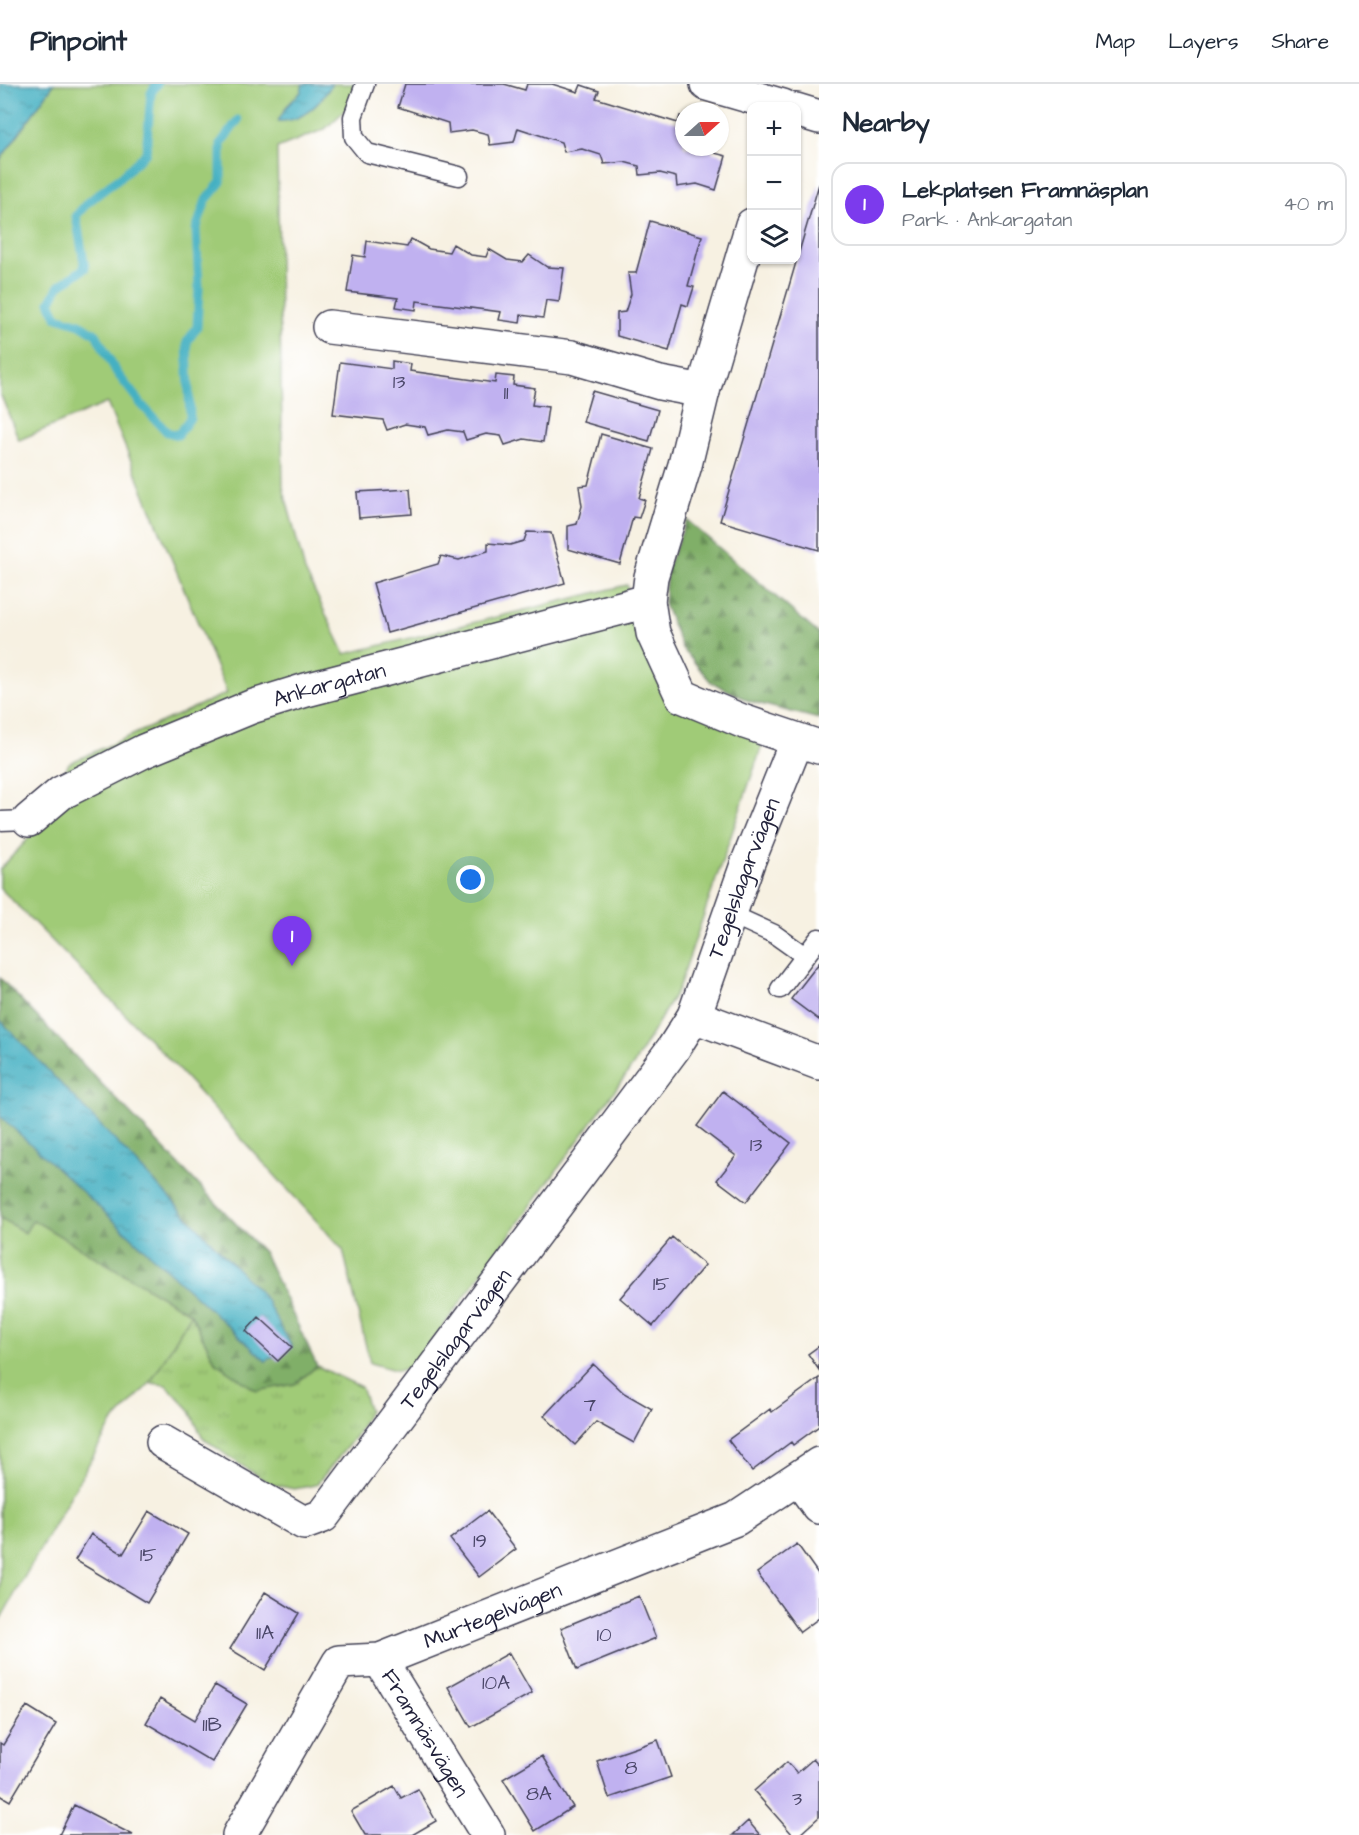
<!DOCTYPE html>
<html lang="en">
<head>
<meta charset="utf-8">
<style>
	body { margin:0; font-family:"Architects Daughter",sans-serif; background:#f6f6f7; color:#1f2937 }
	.controls { position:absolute; right:18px; top:18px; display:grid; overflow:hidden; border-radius:12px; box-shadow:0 2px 4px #0004 }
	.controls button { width:54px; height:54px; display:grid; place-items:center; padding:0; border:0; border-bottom:2px solid #e0e1e3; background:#fff; color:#1f2937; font:30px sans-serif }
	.compass { position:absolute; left:675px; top:18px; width:54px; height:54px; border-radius:50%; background:#fff; box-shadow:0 2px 4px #0004; rotate:69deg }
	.you { position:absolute; left:471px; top:796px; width:21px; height:21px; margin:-15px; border:4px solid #fff; border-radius:50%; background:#1a73e8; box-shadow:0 0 0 9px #1a73e833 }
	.badge { display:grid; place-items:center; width:39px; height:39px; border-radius:50%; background:#7c3aed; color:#fff; font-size:20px; font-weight:700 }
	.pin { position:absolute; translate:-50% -50px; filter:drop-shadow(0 2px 3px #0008) }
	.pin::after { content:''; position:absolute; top:32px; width:21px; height:18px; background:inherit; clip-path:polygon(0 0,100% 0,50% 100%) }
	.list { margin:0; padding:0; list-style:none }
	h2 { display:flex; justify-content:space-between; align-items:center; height:78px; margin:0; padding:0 24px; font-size:26px }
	h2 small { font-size:20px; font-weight:400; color:#747a83 }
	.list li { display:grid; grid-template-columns:39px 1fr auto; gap:18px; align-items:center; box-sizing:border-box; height:84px; margin:0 12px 12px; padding:0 12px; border:2px solid #e0e1e3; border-radius:18px }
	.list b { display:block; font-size:22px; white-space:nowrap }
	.list p { margin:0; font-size:20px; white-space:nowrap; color:#747a83 }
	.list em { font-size:20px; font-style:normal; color:#747a83 }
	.icon { flex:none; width:33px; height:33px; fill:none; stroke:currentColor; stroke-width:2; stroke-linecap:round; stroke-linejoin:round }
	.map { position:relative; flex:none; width:819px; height:1751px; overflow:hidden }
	header { display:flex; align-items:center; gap:36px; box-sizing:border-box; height:84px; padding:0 30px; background:#fff; border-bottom:2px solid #e0e1e3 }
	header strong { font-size:28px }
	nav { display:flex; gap:33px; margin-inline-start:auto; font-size:21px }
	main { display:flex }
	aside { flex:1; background:#fff }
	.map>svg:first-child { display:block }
	.grass { fill:url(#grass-tufts); stroke:#617659; stroke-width:1.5 }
	.forest { fill:url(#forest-firs); stroke:#516852; stroke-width:1.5 }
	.green { fill:#a0cb77; stroke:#617659; stroke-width:1.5 }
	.water { fill:url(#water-ripples); stroke:#33697e; stroke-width:1.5 }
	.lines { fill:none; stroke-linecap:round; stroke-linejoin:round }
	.stream { stroke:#44b0c2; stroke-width:9 }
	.building { fill:#c0b1f0 }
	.lane-casing { stroke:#424154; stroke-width:21 }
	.street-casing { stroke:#424154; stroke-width:36 }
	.lane { stroke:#fff; stroke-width:18 }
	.street { stroke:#fff; stroke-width:33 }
	.labels { text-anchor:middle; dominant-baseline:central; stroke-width:4.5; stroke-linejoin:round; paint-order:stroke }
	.number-label { font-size:20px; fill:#4a4668 }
	.street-label { font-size:22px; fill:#22223b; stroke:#fff }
</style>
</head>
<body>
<header>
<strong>Pinpoint</strong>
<nav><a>Map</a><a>Layers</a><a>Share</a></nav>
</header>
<main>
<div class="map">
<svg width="819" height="1751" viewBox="0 0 819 1751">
	<defs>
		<pattern id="grass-tufts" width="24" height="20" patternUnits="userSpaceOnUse" patternTransform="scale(1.5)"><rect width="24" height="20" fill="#a0cb77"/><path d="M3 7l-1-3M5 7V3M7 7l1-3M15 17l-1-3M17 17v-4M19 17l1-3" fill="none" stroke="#8aae68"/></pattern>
		<pattern id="forest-firs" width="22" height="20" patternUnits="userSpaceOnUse" patternTransform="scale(1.5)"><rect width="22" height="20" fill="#80af68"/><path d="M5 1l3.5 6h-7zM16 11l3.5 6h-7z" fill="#688e57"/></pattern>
		<pattern id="water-ripples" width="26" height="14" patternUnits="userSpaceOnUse" patternTransform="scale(1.5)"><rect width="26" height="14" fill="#44b0c2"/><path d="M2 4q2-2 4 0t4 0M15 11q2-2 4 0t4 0" fill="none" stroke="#388f9f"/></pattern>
	</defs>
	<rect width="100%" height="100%" fill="#fff"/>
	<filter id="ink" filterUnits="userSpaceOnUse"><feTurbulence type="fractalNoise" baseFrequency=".0167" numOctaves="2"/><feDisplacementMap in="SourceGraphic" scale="12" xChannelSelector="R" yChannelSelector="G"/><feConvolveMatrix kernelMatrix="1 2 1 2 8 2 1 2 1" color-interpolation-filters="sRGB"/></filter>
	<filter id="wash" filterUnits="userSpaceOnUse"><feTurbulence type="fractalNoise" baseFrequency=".008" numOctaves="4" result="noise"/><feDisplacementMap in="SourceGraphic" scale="24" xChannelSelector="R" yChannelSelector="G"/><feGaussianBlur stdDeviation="1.35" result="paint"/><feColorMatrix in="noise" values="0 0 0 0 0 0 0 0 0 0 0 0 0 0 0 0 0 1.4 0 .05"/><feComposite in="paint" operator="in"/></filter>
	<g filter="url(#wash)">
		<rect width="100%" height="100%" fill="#f7f1e2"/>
		<path class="grass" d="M191,1230l25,49 79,21 22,-18 44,21 8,24 -14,26 -39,48 -22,4 -24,-5 -41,-27 -27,-20 -13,-28 -23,-24 -16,-2z"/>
		<path class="forest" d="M687,436l132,114v85l-70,-18 -38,-19 -29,-34 -18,-44 3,-36z
			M0,894l264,275 53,113 -22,18 -38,7 -41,-28 -25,-49 -158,-94 -8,13 -25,-15z"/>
		<path class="green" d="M54,0h319l-48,45 -48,19 6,339 22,84 40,83 282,-69 26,76 111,79 -85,247 -45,77 -219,301 -17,6 -28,-8 -27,-113 -179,-196 -164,-166v-19l41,-44 28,-62 158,-70 -120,-290 -88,37 -19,-47v-233z
			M0,1134l25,15 8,-13 158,94 -41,69 -38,40 -112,197z"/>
		<path class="water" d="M0,0h54l-54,76z
			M303,0h29c-11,19 -30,39 -54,37l9,-15 14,-14z
			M0,936l264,277 28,50 -26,14 -266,-245z"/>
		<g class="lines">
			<path class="stream" d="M157,0l-6,9 -5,60 -23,22 -36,28 -11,13 9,52 -26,18 -9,16 7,15 23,7 16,10 21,39 24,31 26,28 11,3 12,-17 -3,-76 10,-15 2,-40 -3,-57 10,-30 15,-18v-39l17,-23"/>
		</g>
		<g id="blocks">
			<path class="building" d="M405,0h99l21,6 2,-6h25l26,8 3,-7 18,6 -3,7 82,25 2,-7 4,1v30h29l-2,5 15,4 -10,34 -19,-6 -20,3 -1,-10 -16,-4 -20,2 -1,-9 -15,-4 -20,2 -3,-9 -19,-6 -18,3 -3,-10 -43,-14 -4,14 -24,3 -2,-11 -16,-4 -23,3 -1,-10 -50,-16z
				M819,100v366l-99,-29z
				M650,137l52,15 -14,50 6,1 -6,19 -6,-2 -13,47 -52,-15v-23l8,-1 6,-18 -3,-21h8z
				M411,155l18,10 20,3 4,-8 18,11 15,2 3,-8 18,11 16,2 6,-7 18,12 17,1 -5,34 -13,-2 -3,18 -22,-3 -1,8 -21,-3 2,-8 -84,-11 -1,9 -20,-3 2,-9 -51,-6 6,-37 12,2 2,-16 40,6z
				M392,277l19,3 -1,7 85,12 1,-8 18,2 -1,8 22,3 -3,17 16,2 -5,35 -19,-3 -19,6 -4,-9 -15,-2 -20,6 -3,-8 -15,-2 -20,5 -3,-8 -20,-3 -18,6 -4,-10 -50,-6 7,-52 52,7z
				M592,307l66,19 -9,31 -66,-19z
				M601,350l52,15 -14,49 6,2 -6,18 -6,-1 -13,47 -52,-15v-23l9,-2 5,-18 -3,-20 9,-1z
				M410,405l2,25 -53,4 -2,-26z
				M527,448l24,1 14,50 -178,50 -14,-50 65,-19 3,-8 18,4 29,-9v-8l22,2 14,-4z
				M819,879v57l-28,-21z
				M723,1007l68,52 -45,59 -29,-22 19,-24 -39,-30z
				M672,1153l33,28 -52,61 -33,-28z
				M259,1233l33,30 -14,14 -32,-30z
				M819,1262v24l-11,-16z
				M593,1280l31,29 28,16 -18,34 -38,-21 -21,23 -31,-29z
				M819,1294v48l-26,19 -2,-3 -39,29 -24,-31 42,-31 2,3z
				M149,1427l39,23 -41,69 -72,-43 16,-26 32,20z
				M487,1427l29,38 -37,28 -29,-38z
				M797,1460l22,31v43l-19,14 -43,-59z
				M265,1508l34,21 -34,57 -35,-21z
				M639,1512l17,42 -79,32 -16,-42z
				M509,1569l23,40 -61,34 -23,-40z
				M215,1601l32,19 -35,58 -66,-39 14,-24 35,21z
				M27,1622l29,18 -46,77 -10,-6v-52l3,2z
				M658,1656l13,37 -62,21 -12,-37z
				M542,1672l31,51 -38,24 -32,-52z
				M813,1675l6,7v51l-20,18h-6l-39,-44 33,-29 10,11z
				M394,1702l7,12 17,-9 18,32 -24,14h-47l-14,-24z
				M74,1721l59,30h-74z
				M748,1737l12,14h-27z"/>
		</g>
	</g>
	<g filter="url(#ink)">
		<use href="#blocks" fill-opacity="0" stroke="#424154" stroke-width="1.5"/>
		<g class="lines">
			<defs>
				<path id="lane" d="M365,0l-12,33 1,20 13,16 92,23
					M0,737l29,-1
					M730,830l44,20 31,22
					M780,905l39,-51"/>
				<g id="street">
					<path d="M707,0l76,22"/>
					<path d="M796,26l23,7"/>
					<path d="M752,141l-49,166 -18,74 -34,112 -3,24 5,32 29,63 60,25 77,26"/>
					<path d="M329,243l243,30 88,26 43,8"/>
					<path id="s1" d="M29,736l32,-27 83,-42 107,-44 55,-17 342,-89"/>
					<path d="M694,932l125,47"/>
					<path id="s2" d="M163,1358l141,81 19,-7 350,-467 21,-33 54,-154 49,-122"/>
					<path d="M799,1395l20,28"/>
					<path id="s3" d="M380,1576l108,175"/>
					<path id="s4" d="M239,1751l100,-173 41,-2 356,-141 83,-55"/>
				</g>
			</defs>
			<use href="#lane" class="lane-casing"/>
			<use href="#street" class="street-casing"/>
			<use href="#lane" class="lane"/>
			<use href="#street" class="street"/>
		</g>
	</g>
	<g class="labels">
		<g class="number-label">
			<text x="399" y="298">13</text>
			<text x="506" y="309">11</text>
			<text x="756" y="1061">13</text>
			<text x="661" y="1200">15</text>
			<text x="590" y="1321">7</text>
			<text x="480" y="1457">19</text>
			<text x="148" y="1471">15</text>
			<text x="265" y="1549">11A</text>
			<text x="604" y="1551">10</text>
			<text x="496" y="1599">10A</text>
			<text x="212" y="1641">11B</text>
			<text x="631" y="1684">8</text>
			<text x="539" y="1710">8A</text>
			<text x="797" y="1715">3</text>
		</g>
		<g class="street-label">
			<text stroke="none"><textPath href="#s1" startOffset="332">Ankargatan</textPath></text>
			<text stroke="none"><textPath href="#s2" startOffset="952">Tegelslagarvägen</textPath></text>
			<text stroke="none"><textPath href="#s2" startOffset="404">Tegelslagarvägen</textPath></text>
			<text stroke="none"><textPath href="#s4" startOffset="362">Murtegelvägen</textPath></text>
			<text stroke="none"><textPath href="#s3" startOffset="86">Framnäsvägen</textPath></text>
		</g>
	</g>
</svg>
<div class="controls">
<button>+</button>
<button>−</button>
<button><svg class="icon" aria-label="layers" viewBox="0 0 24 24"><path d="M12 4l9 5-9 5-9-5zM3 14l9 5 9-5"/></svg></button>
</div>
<svg class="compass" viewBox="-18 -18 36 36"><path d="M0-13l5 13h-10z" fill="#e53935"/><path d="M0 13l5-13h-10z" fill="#747a83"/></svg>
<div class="you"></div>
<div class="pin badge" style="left:292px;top:882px">1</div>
</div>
<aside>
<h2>Nearby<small></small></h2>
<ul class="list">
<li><span class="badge">1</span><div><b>Lekplatsen Framnäsplan</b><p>Park · Ankargatan</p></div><em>40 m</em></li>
</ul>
</aside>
</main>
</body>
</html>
